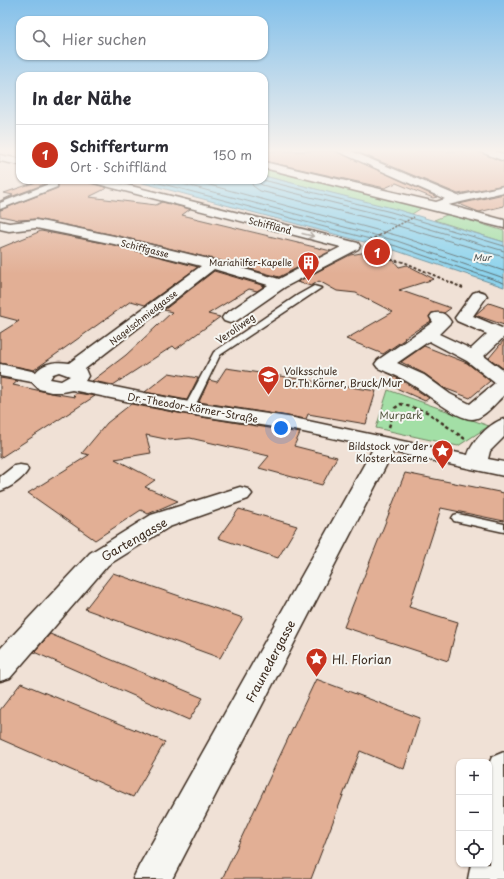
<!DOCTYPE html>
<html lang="de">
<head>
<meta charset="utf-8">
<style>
	body { margin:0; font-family:"Playpen Sans",sans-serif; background:#f2f2f3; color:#2b2b33 }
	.controls { position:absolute; right:12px; bottom:12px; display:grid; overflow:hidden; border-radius:8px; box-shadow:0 1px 3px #0004 }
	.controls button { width:36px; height:36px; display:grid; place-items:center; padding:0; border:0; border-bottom:1px solid #e1e1e2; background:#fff; color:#2b2b33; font:20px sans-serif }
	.you { position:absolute; left:281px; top:428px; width:14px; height:14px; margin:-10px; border:3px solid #fff; border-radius:50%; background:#1a73e8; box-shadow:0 0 0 6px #1a73e833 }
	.badge { display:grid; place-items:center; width:26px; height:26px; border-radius:50%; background:#c8321e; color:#fff; font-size:13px; font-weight:700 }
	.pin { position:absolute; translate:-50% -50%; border:2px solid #fff; box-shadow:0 1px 4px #0006 }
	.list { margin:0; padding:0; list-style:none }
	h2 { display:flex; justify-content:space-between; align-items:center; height:52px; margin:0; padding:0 16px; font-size:17px }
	h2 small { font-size:13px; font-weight:400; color:#7c7c81 }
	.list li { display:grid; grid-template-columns:26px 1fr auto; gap:12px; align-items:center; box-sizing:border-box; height:60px; padding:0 16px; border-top:1px solid #e1e1e2 }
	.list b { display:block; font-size:15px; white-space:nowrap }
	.list p { margin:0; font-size:13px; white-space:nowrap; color:#7c7c81 }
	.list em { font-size:13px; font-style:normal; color:#7c7c81 }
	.icon { flex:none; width:22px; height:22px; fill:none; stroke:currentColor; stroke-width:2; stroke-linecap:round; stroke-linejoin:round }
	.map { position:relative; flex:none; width:504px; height:879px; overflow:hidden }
	.search { position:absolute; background:#fff; box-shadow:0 1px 3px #0004; left:16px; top:16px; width:252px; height:44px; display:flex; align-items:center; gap:10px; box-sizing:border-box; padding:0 14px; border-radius:12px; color:#7c7c81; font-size:15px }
	.panel { position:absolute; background:#fff; box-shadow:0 1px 3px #0004; left:16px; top:72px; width:252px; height:112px; border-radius:12px }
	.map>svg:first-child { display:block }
	.green { fill:#a3dfa6; stroke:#6f8462 }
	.water { fill:#8cd3ed; stroke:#6c8f9a }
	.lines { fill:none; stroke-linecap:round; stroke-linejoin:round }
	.shore { stroke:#5b6e71; stroke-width:1 }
	.building { fill:#e2af95; stroke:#3b2a1e }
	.service-casing { stroke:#3b2a1e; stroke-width:3 }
	.pedestrian-casing { stroke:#3b2a1e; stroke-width:3 }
	.minor-casing { stroke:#3b2a1e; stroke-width:3 }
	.primary-casing { stroke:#3b2a1e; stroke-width:3 }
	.path-far2 { stroke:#3b2a1e; stroke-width:1.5; stroke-dasharray:2 1.5; stroke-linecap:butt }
	.path-far1 { stroke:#3b2a1e; stroke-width:2; stroke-dasharray:3 2; stroke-linecap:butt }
	.path { stroke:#3b2a1e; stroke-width:2.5; stroke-dasharray:3.5 3; stroke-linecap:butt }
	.service { fill:#f6f6f2; fill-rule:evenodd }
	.pedestrian { fill:#f6f6f2; fill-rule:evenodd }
	.minor { fill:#f6f6f2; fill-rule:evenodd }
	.primary { fill:#f6f6f2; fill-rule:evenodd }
	.oneway { stroke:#989088 }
	.labels { text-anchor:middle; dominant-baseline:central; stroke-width:4; stroke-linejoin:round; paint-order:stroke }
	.far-street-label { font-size:9px; fill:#3b2a1e; stroke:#f6f6f2 }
	.far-water-label { font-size:9px; font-style:italic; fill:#4f5452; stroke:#f6f6f2 }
	.far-poi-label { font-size:9px; fill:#3b2a1e; stroke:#f6f6f2; text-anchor:end }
	.street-label { font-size:10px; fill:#3b2a1e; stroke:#f6f6f2 }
	.poi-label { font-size:10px; fill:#3b2a1e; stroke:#f6f6f2; text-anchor:start }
	.park-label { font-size:10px; fill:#555740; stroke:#f6f6f2 }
	.near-street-label { font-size:12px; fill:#3b2a1e; stroke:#f6f6f2 }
	.near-poi-label { font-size:12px; fill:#3b2a1e; stroke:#f6f6f2; text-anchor:start }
</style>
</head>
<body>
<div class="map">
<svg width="504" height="879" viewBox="0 0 504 879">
	<rect width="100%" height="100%" fill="#f0e1d6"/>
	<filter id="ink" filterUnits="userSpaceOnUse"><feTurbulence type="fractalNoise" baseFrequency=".025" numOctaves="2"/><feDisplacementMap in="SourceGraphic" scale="8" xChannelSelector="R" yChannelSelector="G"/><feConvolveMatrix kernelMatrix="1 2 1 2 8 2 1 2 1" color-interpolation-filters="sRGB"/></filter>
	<g filter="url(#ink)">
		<path class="green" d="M264,169l159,38 -11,7 -148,-38z
			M449,214l55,17v11l-70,-22z
			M388,390l101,36 -31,20 -82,-18z"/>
		<path class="water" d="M264,176l128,32 112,34v45l-110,-37 -262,-70h132z"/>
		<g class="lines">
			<path class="shore" d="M148,180l248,66 108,37
				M168,180l229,61 107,37
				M191,180l208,56 105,35
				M250,180l3,6 7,5 128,32 116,34
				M256,180l6,5 128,32 114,34
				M263,180l128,32 113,34"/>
		</g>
		<path class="building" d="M264,151h72l101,46 -4,1 -37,-15 -11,5 -121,-27z
			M355,151h123l26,11v23l-46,9z
			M42,180l45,1 20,7 -18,9 67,8 6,-3 28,7 -8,6 149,36 -52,26 -62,-17 -103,-25 -78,-16 -17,1 -19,-4v-6l58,-22v-6l-5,-1 -53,20 13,-6 -9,-2z
			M504,194v12l-25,6 -20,-8z
			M41,231l73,14 84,22 -53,38 -14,-4 -97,69 -34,-7v-30l19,-12 -19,-5v-68z
			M384,249l15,18 8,-2 27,14 -35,11 52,18 -7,5h-12l-3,3 2,5 -27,17 1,1 -22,15 -37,-15 47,-27 -37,-19 -19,-2 -18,-10 -8,5 -14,-4 53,-27z
			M214,271l51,15 -8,5 -8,-2 -41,25 12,3 -44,32 -3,-3 -60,39 -21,-4 34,-26 46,-43 -8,-2z
			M489,303l15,5v17l-29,-10z
			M504,340v29l-15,-11z
			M424,346l43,17 23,18 -20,17 -26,-10 -19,-14 -24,-12z
			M226,368l54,8 96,15 -10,33 -58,-10 -2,5 -107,-17 10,-22 8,2z
			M169,373l29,5 -11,22 -42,-8z
			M395,377l11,6 23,15 -4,3 -40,-18z
			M0,378l18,3 -5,4 38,8 24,4 -2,-2 4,-2 18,3 -95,62z
			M131,404l58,11 111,18 -6,13 43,11 -15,28 -63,-17 10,-12 -79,-18 -20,2 -24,-5 5,18 -36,6 40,21 -10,7 33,14 -30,13 -7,-4 -46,30 -67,-47 61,-38 -7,-2 25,-30z
			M405,473l99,20v28l-63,-13 -32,99 49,15 -10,39 -104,-34z
			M239,509l58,17 -19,32 -60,-20z
			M113,573l130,45 -23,40 -135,-49z
			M50,634l153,64 -14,22 -155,-68z
			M316,679l104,39 -16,51 -44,-18 -49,128h-89z
			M21,683l144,59 -32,55 -133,-58v-29z"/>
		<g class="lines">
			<defs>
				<path id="service" d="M314,286l7,2 -101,67 -26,53 -5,3 -3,-1 -2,-2 30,-56 84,-57z
					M458,514l46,10v8l-50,-11 -2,-3 2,-3z"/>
				<path id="pedestrian" d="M54,182l3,1v4l-57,22v-6z
					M20,465l6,1 2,4c-5,9 -18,18 -28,21v-14l14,-11z"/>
				<path id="minor" d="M337,151h14l107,45 46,-10v6l-56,13 56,15v8l-240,-60v-6l172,40 9,-3z
					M0,155l20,4v6l-20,-4z
					M88,180h19l251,63 2,3 -2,3 -73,38 -49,34 -6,2 -6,-2 -2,-3 2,-3 44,-30 -54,-16 -129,100 3,7 -3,5 104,21 105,16 174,37c4,-14 23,-33 36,-36v18l-14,14 -2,8 16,3v14l-111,-24 -221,427h-39l6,-13 235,-419 -80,-17 -105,-16 -117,-24 -10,2h-11l-12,-3 -7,-7 -32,-6v-12l36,8c8,-10 21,-11 33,-9l132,-97 -87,-22 -78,-16 -27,3 -9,-2v-8l9,2 27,-3 78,16 103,25 62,18 62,-32 -251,-65zM59,372l11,4 -9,5 -11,-2 3,-5z
					M479,291l6,2 2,3 -14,20 31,13v8l-20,19 20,15v24c-8,7 -20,24 -32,24 -16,0 -47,-27 -61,-35 -10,-7 -22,-11 -33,-16l-3,-4 3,-4 55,-38 -3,-5 2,-3c9,-3 14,0 19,8l-12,12 32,15 16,-15 -30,-13 -2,-3 18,-25zM429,341l38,20 28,22 -25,21 -20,-10 -26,-19 -27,-12z
					M240,487l8,2 4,5 -4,5 -79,28 -61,38 -98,113 -10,3v-32l90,-96 61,-38z
					M504,752v127h-36l3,-15h18v-100l3,-7z"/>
				<path id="primary" d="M479,151h16l9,3v7z"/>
			</defs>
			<use href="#service" class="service-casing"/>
			<use href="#pedestrian" class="pedestrian-casing"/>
			<use href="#minor" class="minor-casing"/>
			<use href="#primary" class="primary-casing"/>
			<path class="path-far2" d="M385,232l29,-15"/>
			<path class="path-far1" d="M369,241l18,-10
				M366,256l38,6 59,26"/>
			<path class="path" d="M389,427l6,-19 6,-4 26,8 38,27"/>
			<use href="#service" class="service"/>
			<use href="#pedestrian" class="pedestrian"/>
			<use href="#minor" class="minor"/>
			<use href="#primary" class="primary"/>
		</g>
		<defs><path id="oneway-shaft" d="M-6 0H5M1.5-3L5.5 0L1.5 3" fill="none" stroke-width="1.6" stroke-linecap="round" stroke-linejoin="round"/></defs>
		<use class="oneway" href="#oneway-shaft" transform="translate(308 235) rotate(14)"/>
	</g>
	<linearGradient id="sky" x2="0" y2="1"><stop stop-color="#83c0ea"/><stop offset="0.55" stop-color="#f8f2ed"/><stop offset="1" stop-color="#f8f2ed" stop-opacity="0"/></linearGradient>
	<rect width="504" height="274" fill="url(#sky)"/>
	<defs>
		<symbol id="building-pin" viewBox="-11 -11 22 30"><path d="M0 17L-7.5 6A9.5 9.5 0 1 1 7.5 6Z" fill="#c8321e" stroke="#f6f6f2"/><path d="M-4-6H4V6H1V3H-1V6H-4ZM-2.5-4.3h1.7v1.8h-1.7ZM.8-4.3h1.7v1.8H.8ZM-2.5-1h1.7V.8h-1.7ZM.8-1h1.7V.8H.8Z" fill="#fff"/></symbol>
		<symbol id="school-pin" viewBox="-11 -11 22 30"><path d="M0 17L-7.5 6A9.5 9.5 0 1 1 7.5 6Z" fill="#c8321e" stroke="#f6f6f2"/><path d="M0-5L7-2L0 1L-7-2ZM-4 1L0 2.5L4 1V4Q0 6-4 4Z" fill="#fff"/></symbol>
		<symbol id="sight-pin" viewBox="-11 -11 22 30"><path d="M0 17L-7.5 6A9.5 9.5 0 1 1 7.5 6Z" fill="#c8321e" stroke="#f6f6f2"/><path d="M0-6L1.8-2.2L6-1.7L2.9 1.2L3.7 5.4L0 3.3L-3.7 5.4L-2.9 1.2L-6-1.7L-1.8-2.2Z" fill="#fff"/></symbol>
	</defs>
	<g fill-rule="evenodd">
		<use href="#building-pin" x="296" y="250" width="25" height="34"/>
		<use href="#school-pin" x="256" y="364" width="25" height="34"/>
		<use href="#sight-pin" x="430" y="438" width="25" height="34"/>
		<use href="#sight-pin" x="304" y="646" width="25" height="34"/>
	</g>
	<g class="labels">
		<g class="far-street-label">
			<text transform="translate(270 225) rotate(14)">Schiffländ</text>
			<text transform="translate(145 248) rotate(14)">Schiffgasse</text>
			<text transform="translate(143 317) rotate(-38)">Nagelschmiedgasse</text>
		</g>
		<g class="far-water-label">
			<text x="482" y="257">Mur</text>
		</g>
		<g class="far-poi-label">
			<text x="292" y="262">Mariahilfer-Kapelle</text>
		</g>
		<g class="street-label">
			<text transform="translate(235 328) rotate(-35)">Veroliweg</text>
			<text transform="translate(193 407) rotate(10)">Dr.-Theodor-Körner-Straße</text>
		</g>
		<g class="poi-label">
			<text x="284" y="370">Volksschule<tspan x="284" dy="12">Dr.Th.Körner, Bruck/Mur</tspan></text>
			<text x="428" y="445" text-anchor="end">Bildstock vor der<tspan x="428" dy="12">Klosterkaserne</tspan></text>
		</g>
		<g class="park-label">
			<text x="401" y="414">Murpark</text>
		</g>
		<g class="near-street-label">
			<text transform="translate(134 539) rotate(-30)">Gartengasse</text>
			<text transform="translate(270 661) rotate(-62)">Fraunedergasse</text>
		</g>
		<g class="near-poi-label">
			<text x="332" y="659">Hl. Florian</text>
		</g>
	</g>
</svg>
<div class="controls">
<button>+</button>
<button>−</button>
<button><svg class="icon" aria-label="locate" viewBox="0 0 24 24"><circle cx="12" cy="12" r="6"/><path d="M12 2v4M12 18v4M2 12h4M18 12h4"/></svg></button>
</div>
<div class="you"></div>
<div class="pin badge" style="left:377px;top:252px">1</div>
<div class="search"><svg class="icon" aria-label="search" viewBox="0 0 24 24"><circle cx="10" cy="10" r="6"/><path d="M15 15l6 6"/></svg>Hier suchen</div>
<section class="panel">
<h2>In der Nähe<small></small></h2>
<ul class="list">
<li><span class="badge">1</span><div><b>Schifferturm</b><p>Ort · Schiffländ</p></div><em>150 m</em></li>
</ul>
</section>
</div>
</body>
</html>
